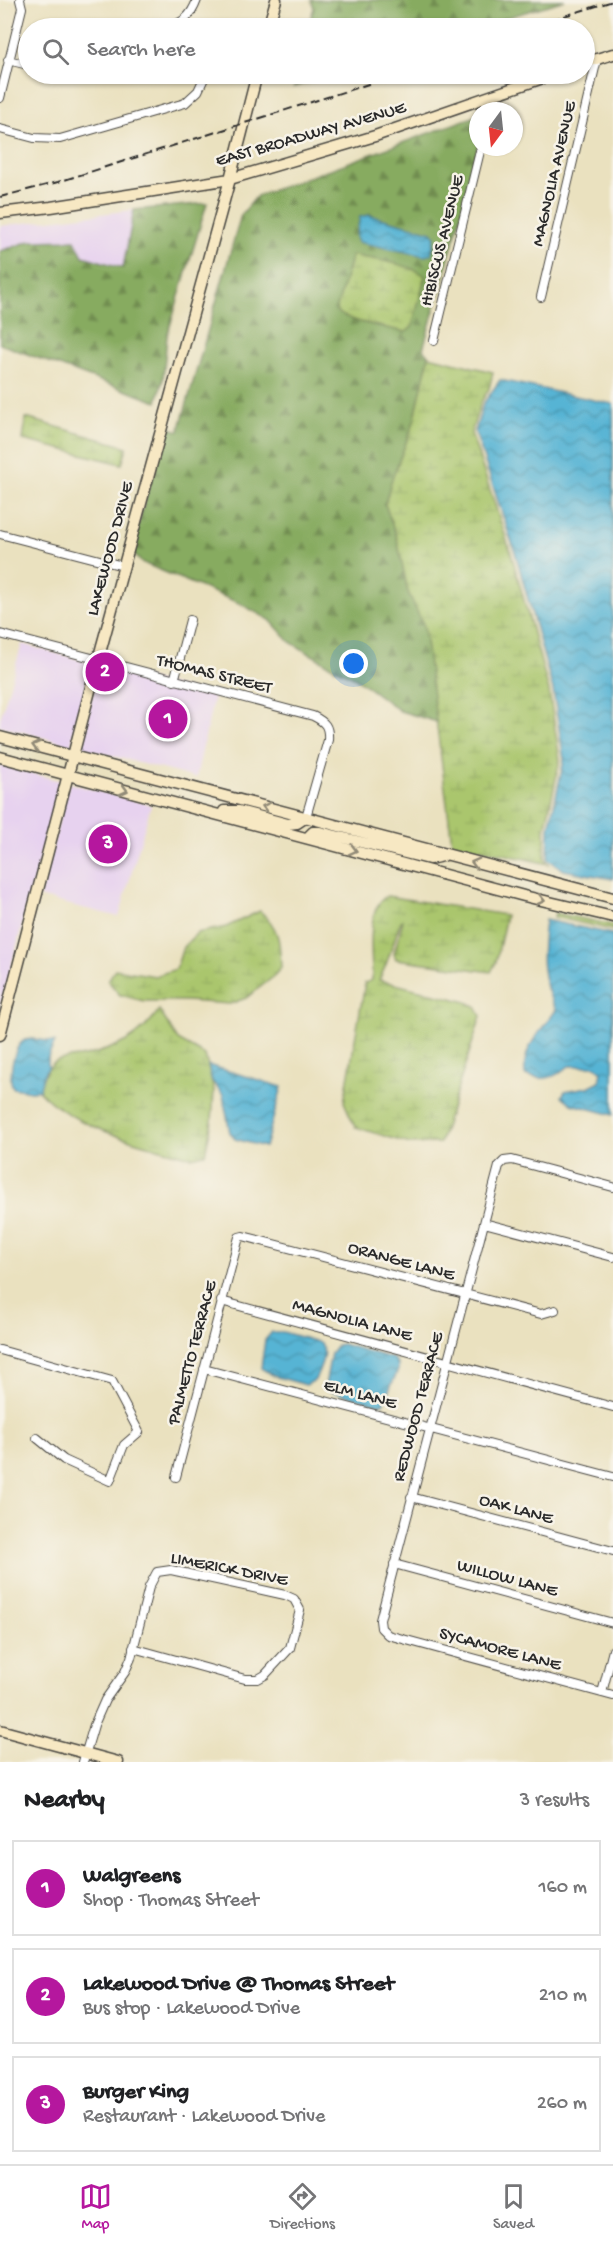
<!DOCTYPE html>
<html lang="en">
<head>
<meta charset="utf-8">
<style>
	body { margin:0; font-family:"Gochi Hand",sans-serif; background:#f2f2f2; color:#202124 }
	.compass { position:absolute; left:469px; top:102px; width:54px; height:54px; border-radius:50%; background:#fff; box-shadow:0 2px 4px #0004; rotate:195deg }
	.you { position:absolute; left:354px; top:664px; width:21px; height:21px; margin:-15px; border:4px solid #fff; border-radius:50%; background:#1a73e8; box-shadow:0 0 0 9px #1a73e833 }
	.badge { display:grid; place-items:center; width:39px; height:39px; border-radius:50%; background:#b5179e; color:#fff; font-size:20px; font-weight:700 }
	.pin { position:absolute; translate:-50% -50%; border:3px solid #fff; box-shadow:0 2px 6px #0006 }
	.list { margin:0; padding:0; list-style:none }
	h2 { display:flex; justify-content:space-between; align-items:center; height:78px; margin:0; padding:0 24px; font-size:26px }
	h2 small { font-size:20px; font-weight:400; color:#757577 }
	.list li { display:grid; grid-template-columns:39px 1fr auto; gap:18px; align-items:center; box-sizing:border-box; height:96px; margin:0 12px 12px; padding:0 12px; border:2px solid #e0e0e0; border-radius:0px }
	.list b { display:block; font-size:22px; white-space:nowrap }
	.list p { margin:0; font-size:20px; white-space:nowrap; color:#757577 }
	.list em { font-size:20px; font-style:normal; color:#757577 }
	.icon { flex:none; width:33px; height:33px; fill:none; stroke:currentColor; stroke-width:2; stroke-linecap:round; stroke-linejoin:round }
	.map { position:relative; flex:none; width:613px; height:1762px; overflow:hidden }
	.search { position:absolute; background:#fff; box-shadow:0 2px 4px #0004; left:18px; right:18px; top:18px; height:66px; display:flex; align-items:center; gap:15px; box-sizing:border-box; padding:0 21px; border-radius:33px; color:#757577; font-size:22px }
	.sheet { height:402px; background:#fff }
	nav { display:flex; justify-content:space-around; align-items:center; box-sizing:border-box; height:84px; border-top:2px solid #e0e0e0; background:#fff; font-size:16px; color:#757577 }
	nav a { display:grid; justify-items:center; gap:3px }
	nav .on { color:#b5179e }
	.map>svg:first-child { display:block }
	.built { fill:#e7d2ef }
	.forest { fill:url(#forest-firs); stroke:#596b46; stroke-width:1.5; fill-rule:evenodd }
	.wetland { fill:url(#wetland-marsh); stroke:#6a784c; stroke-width:1.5 }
	.water { fill:url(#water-waves); stroke:#407080; stroke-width:1.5 }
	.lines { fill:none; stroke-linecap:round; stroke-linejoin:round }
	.street-casing { stroke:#484641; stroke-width:10 }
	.secondary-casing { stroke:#484641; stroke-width:13 }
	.street { stroke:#fff; stroke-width:8 }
	.secondary { stroke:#f7e8c3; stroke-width:10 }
	.rail { stroke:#2b2b2b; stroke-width:2; stroke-dasharray:9 4.5; stroke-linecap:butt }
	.oneway { stroke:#918a77 }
	.labels { text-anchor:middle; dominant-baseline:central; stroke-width:5; stroke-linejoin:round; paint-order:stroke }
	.street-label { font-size:18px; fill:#2b2b2b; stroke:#f7f3e8 }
</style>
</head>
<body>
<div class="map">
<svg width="613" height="1762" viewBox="0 0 613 1762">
	<defs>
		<pattern id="forest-firs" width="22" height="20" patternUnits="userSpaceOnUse" patternTransform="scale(1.5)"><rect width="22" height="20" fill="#87ab60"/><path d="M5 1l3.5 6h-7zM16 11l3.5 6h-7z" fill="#6f8b4f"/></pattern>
		<pattern id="wetland-marsh" width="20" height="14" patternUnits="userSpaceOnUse" patternTransform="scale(1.5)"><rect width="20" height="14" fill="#aac66d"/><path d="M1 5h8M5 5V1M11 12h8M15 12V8" fill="none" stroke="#92aa5f"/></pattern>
		<pattern id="water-waves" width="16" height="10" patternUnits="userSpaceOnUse" patternTransform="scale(1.5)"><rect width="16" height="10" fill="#56b4d4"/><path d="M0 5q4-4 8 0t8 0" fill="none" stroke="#4793ac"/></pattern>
	</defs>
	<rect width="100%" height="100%" fill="#f7f3e8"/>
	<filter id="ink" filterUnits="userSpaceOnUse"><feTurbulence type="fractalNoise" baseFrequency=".0167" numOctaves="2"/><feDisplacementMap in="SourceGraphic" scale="12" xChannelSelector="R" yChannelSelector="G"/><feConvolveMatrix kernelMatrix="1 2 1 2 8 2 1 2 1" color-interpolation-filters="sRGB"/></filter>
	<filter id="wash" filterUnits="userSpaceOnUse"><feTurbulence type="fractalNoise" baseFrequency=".008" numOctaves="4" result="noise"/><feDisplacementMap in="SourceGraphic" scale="24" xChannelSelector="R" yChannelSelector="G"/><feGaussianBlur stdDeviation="1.35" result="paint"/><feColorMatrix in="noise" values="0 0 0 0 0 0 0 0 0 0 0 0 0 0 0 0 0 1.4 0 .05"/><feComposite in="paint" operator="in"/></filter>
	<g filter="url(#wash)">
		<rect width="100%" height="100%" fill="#eae1bf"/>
		<path class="built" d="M134,210l-11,59 -41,-13 -7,-16 -75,11v-25z
			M22,644l70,19 -21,82 -71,-19v-7z
			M100,665l114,31 -18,82 -117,-31z
			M0,765l61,16 -61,227z
			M69,783l82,22 -32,112 -80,-20z"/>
		<path class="forest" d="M311,0h254l-92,28h-166l7,-20z
			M302,74h37l-45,13z
			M478,115v29l-18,75 -37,130 6,7 -15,66 -22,57 -7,25 12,34 11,54 16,34 13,96 -37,-11 -46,-34 -18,-8 -46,-27 -20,-22 -31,-17 -96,-40 -10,-9 1,-14 32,-114 13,5 62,-216 16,-19zM352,255l73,21 -13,51 -6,5c-20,-5 -56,-9 -70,-21z
			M207,203l-40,133 -4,43 -6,23 -157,-58v-93l30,-10 45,-1 8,16 40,12 11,-58z"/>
		<path class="wetland" d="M352,255c20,5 58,8 73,21l-13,51 -6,5c-20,-5 -56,-9 -70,-21z
			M429,356l64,16 -4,17 -8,13 -10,31 40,120 38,138 11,69 -15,69v30l4,5 -97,-21 -28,-217 -16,-34 -11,-54 -12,-34 7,-25 22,-57z
			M26,418l101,29 -5,17 -99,-24z
			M387,896l119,19 -10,47 -5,10 -95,-13 -2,-5 9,-34 -2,1c-8,21 -12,40 -22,59l88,22 9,5 5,9 -41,127 -30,1 -55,-17 -11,-25 21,-119 7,-3c1,-21 -8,-71 15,-84z
			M260,911c20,17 20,32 21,57l-9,10 -26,20 -16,6 -44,-3h-42l-24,-6 -12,-14 7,-12 40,7 21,-7 7,-22 14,-14 29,-6z
			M555,913l58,12v5l-59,-13z
			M159,1010l19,30 27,15 9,35 -2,31 -7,33 -13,3c-47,-12 -119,-29 -153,-66 3,-11 5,-20 14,-28 8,-6 23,-5 32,-7 33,-8 55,-18 74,-46z"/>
		<path class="water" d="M369,215l63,17 3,4 -4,18 -6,2 -67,-14 -2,-5 4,-20z
			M500,380l113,24v475l-49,-9 -16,-11 1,-31 15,-68 -11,-70 -38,-138 -40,-120 8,-28z
			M545,920l68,14v181l-41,-11 -10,-8 3,-5 23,-4 12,-6 2,-9 -7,-6h-26c-16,13 -24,15 -44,9 -3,-28 16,-44 31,-65 -17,-34 -15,-53 -11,-90z
			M32,1039l23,3 -7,15v11l-3,3 -6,19 -8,1 -18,-3c-5,-10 0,-40 10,-47 2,-2 6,-1 9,-2z
			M208,1065l74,22 -17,60 -30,-8 -5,-6 -7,-38 -11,-14z
			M272,1332h11l38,11c7,12 -2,25 -6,37l-9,5 -32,-9 -13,-8 4,-28z
			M342,1344l52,15 4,6v5l-15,33 -6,1 -50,-14 -2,-4 6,-33 6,-8z"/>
	</g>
	<g filter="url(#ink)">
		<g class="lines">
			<defs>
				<path id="street" d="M165,28c17,-4 26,-11 32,-28
					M8,60l20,5
					M0,98l22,-90 -2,-8
					M490,111l4,-17
					M0,129l34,9 26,1 125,-36 13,-12 8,-17
					M541,297l56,-238
					M434,341l47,-194
					M0,534l123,32
					M0,634l313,82c12,6 16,10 15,24l-22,77
					M174,681l16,-61
					M613,1187l-101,-27 -8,1 -5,5 -119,454 1,8 7,7 225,61
					M484,1223l129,34
					M221,1301l392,106
					M0,1350l112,31 27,51 -15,13 -14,36 -46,-21 -27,-22
					M204,1369l409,108
					M176,1477l63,-240 4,-1 298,78 14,-4
					M411,1497l202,54
					M394,1564l219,59
					M602,1693l11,-43
					M83,1762l11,-37 11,-25 20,-28 6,-14 18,-71 8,-15 14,-2 114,25 9,4 6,11 -10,38 -25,27 -7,4h-13l-112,-31"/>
				<path id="secondary" d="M268,28l8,-28
					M584,63l29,-9
					M0,213l51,-6 179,-28 145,-43 179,-62
					M0,737l613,161
					M0,757l524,139 89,21
					M224,811h15l49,13 9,-1 9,-6
					M307,838l6,-6h7l109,27 14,-3
					M0,1035l98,-375 132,-481 27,-105
					M0,1730l118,32"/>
			</defs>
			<use href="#street" class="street-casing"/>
			<use href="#secondary" class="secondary-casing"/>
			<use href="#street" class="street"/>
			<use href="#secondary" class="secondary"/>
			<path class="rail" d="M525,28l88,-27
				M0,197l58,-15 342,-108"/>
		</g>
		<defs><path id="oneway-chevron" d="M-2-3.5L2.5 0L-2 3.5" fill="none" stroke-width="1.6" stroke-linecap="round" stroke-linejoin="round" transform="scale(1.5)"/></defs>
		<g class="oneway">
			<use href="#oneway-chevron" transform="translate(36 746) rotate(-165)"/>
			<use href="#oneway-chevron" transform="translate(124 790) rotate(15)"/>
			<use href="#oneway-chevron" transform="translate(266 807) rotate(-165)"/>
			<use href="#oneway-chevron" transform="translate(353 850) rotate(15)"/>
			<use href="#oneway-chevron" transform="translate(475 863) rotate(-165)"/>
			<use href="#oneway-chevron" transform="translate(541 900) rotate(13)"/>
		</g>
	</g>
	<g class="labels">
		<g class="street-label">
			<text transform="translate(311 135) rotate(-16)">EAST BROADWAY AVENUE</text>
			<text transform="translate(555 174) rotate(-77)">MAGNOLIA AVENUE</text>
			<text transform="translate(443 241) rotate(-76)">HIBISCUS AVENUE</text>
			<text transform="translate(111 549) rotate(-75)">LAKEWOOD DRIVE</text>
			<text transform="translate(214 675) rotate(14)">THOMAS STREET</text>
			<text transform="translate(401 1262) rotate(15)">ORANGE LANE</text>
			<text transform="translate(352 1321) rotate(15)">MAGNOLIA LANE</text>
			<text transform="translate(193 1353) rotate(-75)">PALMETTO TERRACE</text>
			<text transform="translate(360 1395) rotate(15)">ELM LANE</text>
			<text transform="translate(419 1407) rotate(-75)">REDWOOD TERRACE</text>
			<text transform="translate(516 1510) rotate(15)">OAK LANE</text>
			<text transform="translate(229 1570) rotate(11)">LIMERICK DRIVE</text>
			<text transform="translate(507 1579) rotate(15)">WILLOW LANE</text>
			<text transform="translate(500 1650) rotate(15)">SYCAMORE LANE</text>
		</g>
	</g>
</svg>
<svg class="compass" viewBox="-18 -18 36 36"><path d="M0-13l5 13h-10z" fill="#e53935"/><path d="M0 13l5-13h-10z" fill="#757577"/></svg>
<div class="you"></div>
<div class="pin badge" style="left:168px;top:719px">1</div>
<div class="pin badge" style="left:105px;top:672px">2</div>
<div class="pin badge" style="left:108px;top:844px">3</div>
<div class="search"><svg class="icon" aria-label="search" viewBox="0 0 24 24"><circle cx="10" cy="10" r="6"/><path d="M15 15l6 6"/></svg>Search here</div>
</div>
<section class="sheet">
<h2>Nearby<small>3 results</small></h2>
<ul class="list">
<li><span class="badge">1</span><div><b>Walgreens</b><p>Shop · Thomas Street</p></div><em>160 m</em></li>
<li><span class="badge">2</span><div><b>Lakewood Drive @ Thomas Street</b><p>Bus stop · Lakewood Drive</p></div><em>210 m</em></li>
<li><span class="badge">3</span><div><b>Burger King</b><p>Restaurant · Lakewood Drive</p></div><em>260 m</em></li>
</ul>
</section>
<nav>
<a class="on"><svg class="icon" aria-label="map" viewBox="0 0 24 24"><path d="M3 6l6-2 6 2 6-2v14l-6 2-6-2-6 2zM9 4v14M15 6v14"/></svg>Map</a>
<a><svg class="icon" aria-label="directions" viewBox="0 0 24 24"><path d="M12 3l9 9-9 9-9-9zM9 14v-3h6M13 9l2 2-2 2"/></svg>Directions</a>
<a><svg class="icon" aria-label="saved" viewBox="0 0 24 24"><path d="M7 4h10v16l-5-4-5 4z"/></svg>Saved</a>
</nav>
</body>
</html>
